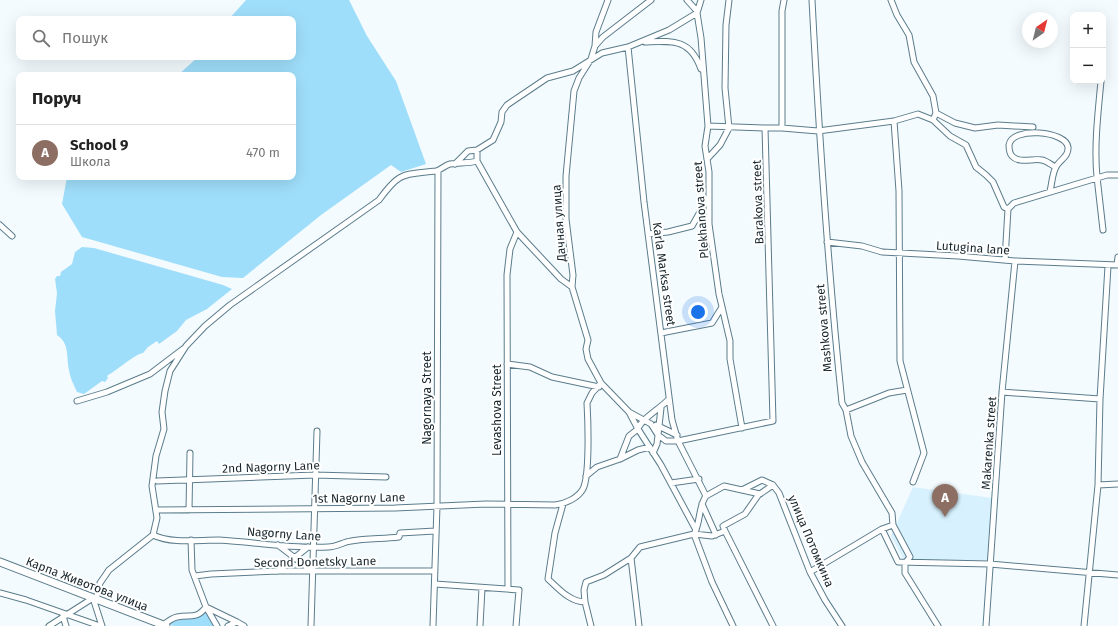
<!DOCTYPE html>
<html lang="uk">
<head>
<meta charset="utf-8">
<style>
	body { margin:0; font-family:"Fira Sans",sans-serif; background:#f6f6f6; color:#222 }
	.controls { position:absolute; right:12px; top:12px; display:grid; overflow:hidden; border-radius:8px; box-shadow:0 4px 16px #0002 }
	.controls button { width:36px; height:36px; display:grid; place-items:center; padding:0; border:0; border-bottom:1px solid #e0e0e0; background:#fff; color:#222; font:20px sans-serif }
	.compass { position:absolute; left:1022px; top:12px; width:36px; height:36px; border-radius:50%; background:#fff; box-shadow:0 4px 16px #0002; rotate:35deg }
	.you { position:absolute; left:698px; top:312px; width:14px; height:14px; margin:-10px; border:3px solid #fff; border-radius:50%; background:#1a73e8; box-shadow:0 0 0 6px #1a73e833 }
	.badge { display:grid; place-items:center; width:26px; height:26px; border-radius:50%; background:#7c3aed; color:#fff; font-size:13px; font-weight:700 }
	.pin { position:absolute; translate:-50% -33px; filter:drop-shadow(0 1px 2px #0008) }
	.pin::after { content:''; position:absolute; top:21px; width:14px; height:12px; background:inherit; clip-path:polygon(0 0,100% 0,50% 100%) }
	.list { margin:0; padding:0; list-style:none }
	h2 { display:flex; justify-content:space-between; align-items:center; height:52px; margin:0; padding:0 16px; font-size:17px }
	h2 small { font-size:13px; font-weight:400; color:#767676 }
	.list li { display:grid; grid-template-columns:26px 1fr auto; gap:12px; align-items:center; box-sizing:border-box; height:56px; padding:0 16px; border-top:1px solid #e0e0e0 }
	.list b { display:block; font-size:15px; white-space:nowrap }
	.list p { margin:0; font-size:13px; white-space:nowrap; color:#767676 }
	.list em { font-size:13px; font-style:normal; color:#767676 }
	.icon { flex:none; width:22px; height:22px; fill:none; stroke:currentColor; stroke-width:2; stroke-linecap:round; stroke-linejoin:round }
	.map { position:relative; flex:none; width:1118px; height:626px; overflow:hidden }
	.search { position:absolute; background:#fff; box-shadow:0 4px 16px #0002; left:16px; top:16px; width:280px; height:44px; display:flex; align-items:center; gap:10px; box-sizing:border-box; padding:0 14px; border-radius:8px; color:#767676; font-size:15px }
	.panel { position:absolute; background:#fff; box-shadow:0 4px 16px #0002; left:16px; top:72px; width:280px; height:108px; border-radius:8px }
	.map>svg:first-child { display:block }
	.built { fill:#d7f2fe }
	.green { fill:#9fdefa }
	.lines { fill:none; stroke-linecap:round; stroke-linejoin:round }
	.minor-casing { stroke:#5b7c8b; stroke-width:7 }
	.secondary-casing { stroke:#5b7c8b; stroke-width:9 }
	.minor { stroke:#fff; stroke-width:5 }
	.secondary { stroke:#fff; stroke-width:7 }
	.labels { text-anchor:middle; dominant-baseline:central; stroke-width:4; stroke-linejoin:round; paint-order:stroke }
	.street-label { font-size:12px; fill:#17252b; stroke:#fff }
</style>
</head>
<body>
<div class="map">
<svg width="1118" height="626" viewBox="0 0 1118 626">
	<rect width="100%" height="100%" fill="#f4fbfe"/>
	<path class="built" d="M913,487l79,11 -4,62h-84l-13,-24z"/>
	<path class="green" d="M246,0h103l18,36 29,45 30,83 -25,8 -10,-7 -70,50 -78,63 -21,-1 -140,-40 -20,-33 5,-27h226v-102h-115l20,-18h95v-38h-64z
		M82,247l12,1 129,37 9,4 -25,20 -21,11 -9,11 -18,13 -2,-3 -9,6 -5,6c-6,0 -29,19 -36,23l1,2 -3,4 -3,-1 -18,13 -7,-2c-3,-7 -7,-14 -8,-22 -3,-14 1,-26 -12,-35l-2,-24 2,-18 -2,-14 2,-3h3l1,-4 11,-8 3,-12z
		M206,611l8,15h-40l-7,-2c13,-7 28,-3 39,-13z"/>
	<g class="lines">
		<defs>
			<path id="minor" d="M687,0l10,11
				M812,0c7,135 16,269 30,403l4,7 5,26 11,26 30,51 1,12 17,32 -5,6v10l33,53
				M891,0l6,15 12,20 5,27 19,34 3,17 -3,7
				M697,13l4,25 7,88 -3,20 4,26v52l10,70 11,47v18l12,69
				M645,42c27,-1 45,-4 56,27
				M595,46l1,-14 12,-32
				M628,47l16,155 28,218 6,21 28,55
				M1101,81c-3,32 -7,65 -4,96 2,18 4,35 6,53
				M936,113l19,10 20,5 23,-3 35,2
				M894,121l5,70 1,170 24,92 -11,29
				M708,126l57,2
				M782,128l36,3 76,-10 24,-7 15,6 17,16 16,9 10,22 10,8 7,7 11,25 4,2
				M477,150v11l40,71 44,47 11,8
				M707,159l13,-14 9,-17 -4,-40 1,-63 3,-25
				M455,164l13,-13 9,-1 16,-10 8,-18 1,-10 5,-7 40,-27 26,-7 29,-18 26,-6 41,-17 28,-17 4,-13
				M1050,191c2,-7 2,-17 6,-24 3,-7 13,-10 12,-20 -2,-16 -56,-21 -59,-2 0,4 0,8 3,11 7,8 21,2 30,4 5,1 9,5 14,7
				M0,225l12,11
				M648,234l20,-2 24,-6 16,-28
				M827,242l35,4 20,6 76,4 57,5 103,4
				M1005,260l3,-51 6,-6 93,-28h11
				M1117,265l1,-8
				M661,333l51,-10 10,-16
				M507,364l23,3 22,10 47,10
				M601,383l28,29 22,12 7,11 8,6h12l95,-20 -8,-293h17v-117l2,-11
				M1002,392l98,7
				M77,401l30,-9 43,-18 33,-25
				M846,410l43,-17 18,-3
				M629,412l9,17
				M656,425l21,10
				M638,429c3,-10 23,-21 31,-30
				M653,453l4,-9 4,-36
				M620,459l18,-9 12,-3
				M586,476l11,-9 23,-8 9,-23 9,-7 23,36 35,65
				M157,481l158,-6 71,2
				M671,483l28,-4
				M1098,485l20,-1
				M742,490l20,-10 11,5 6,8 31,79 15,28 17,26
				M706,496l18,-10 36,8 13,-9
				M563,504l-8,29 -7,46c11,10 22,23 37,23l-1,-12 2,-8 18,-7 27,-17
				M702,504l14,31
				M156,510l239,-2 91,-4 69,1c10,-1 23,-7 28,-16 7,-14 5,-69 4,-86l5,-10 9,-10 -13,-24 -2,-10 2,-9 -16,-53 1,-12 -7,-56v-43l8,-85 5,-13 12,-19 4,-13 8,-9 48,-37
				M189,510l1,-57
				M882,529l16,33 92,2 128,11
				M725,531l-2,-5 22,-12 14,-20
				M153,535c19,9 44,5 66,5 36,2 72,9 109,7 9,0 15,-5 23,-6 16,-3 32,-2 48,-4l1,-4 35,-2
				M191,540l1,30 14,37 11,19
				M278,545l34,26
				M278,571l30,-24
				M810,572l72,-43 11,-4
				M195,576l16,-2 67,-3h157
				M435,584l84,6 -3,36
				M508,589l-1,-314 3,-26 7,-17
				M0,593l26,7 74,26
				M96,600l4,-17 9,-13 44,-35 4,-17 -5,-32 4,-30 8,-27 -2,-17 3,-21 5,-20 16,-25 19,-20 25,-21 149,-105c21,-29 24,-25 57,-29 5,-1 9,-6 14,-7 9,-2 17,0 27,-3
				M585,602l6,24
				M63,616l3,10
				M163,625c4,-3 9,-7 14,-8 14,-3 19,3 29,-10l31,15
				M49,626l44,-28 9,28
				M228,626l9,-4 7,4
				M311,626l6,-195
				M433,626l4,-120 1,-335
				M480,626l2,-38
				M639,626l-8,-68 9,-11 54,-13c7,-12 4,-27 12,-38
				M733,626l-21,-44 -18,-48 18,2 13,-5 48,95
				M986,626l16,-234 13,-131
				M1084,626l14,-141 2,-86 8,-133"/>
			<path id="secondary" d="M0,562l166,64"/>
		</defs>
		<use href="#minor" class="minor-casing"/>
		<use href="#secondary" class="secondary-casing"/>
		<use href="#minor" class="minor"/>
		<use href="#secondary" class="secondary"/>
	</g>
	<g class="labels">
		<g class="street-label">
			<text transform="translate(758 202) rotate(-92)">Barakova street</text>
			<text transform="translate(701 210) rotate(-94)">Plekhanova street</text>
			<text transform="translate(559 223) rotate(-94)">Дачная улица</text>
			<text transform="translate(973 248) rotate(4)">Lutugina lane</text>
			<text transform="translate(664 274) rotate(82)">Karla Marksa street</text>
			<text transform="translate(824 328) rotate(-95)">Mashkova street</text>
			<text transform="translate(427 398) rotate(-90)">Nagornaya Street</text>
			<text transform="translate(497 410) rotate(-90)">Levashova Street</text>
			<text transform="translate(989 443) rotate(-86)">Makarenka street</text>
			<text transform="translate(271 467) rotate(-2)">2nd Nagorny Lane</text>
			<text transform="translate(359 498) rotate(-1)">1st Nagorny Lane</text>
			<text transform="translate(284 534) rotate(4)">Nagorny Lane</text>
			<text transform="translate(811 541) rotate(67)">улица Потомкина</text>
			<text transform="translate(315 562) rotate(-1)">Second Donetsky Lane</text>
			<text transform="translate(87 584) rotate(21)">Карпа Животова улица</text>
		</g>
	</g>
</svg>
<div class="controls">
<button>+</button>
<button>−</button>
</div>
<svg class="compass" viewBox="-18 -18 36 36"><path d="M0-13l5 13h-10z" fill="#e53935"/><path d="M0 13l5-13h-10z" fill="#767676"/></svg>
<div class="you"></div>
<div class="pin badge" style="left:945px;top:517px;background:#8d6e63">A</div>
<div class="search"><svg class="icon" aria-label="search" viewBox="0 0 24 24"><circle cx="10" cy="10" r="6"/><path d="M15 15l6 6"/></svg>Пошук</div>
<section class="panel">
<h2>Поруч<small></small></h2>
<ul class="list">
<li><span class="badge" style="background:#8d6e63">A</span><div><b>School 9</b><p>Школа</p></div><em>470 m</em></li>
</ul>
</section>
</div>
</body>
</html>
